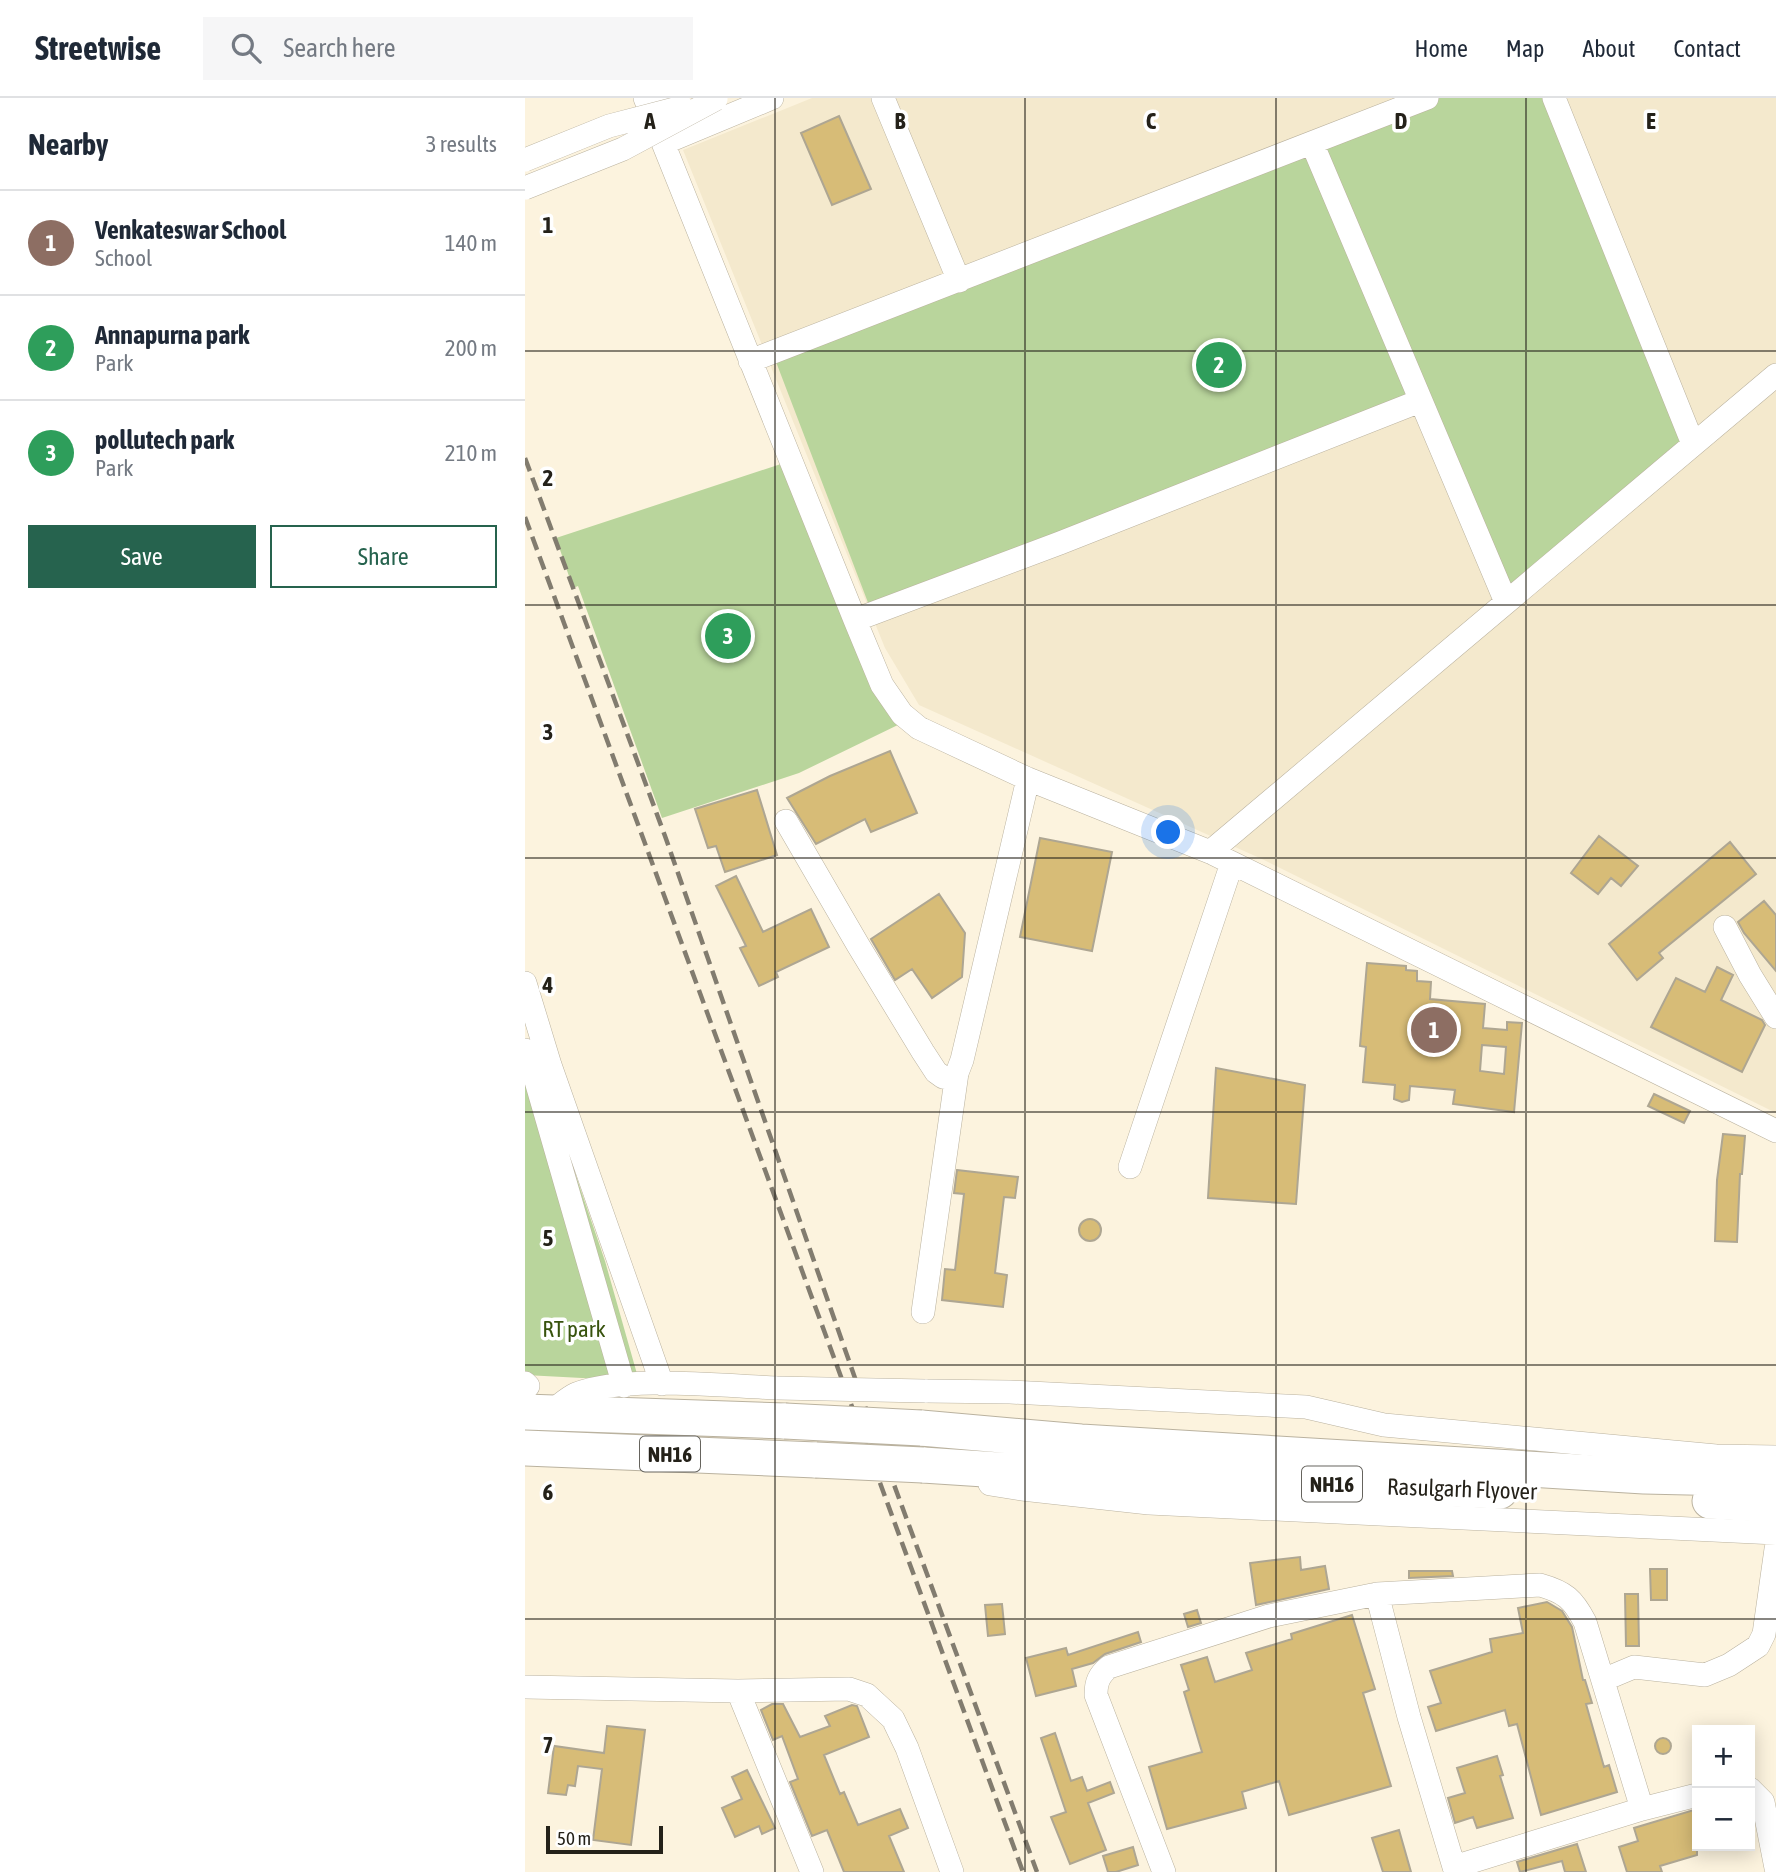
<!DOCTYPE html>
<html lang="en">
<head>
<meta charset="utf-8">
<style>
	body { margin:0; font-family:"Asap Condensed",sans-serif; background:#f6f6f7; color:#1f2937 }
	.controls { position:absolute; right:21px; bottom:21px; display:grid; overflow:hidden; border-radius:0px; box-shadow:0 4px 18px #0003 }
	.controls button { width:63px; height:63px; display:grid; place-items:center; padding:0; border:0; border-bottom:2px solid #e0e1e3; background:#fff; color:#1f2937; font:35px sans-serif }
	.scale { position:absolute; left:21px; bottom:18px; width:117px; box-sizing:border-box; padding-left:7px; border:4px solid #242119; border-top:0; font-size:19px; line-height:24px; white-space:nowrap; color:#242119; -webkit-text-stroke:5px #fff; paint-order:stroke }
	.you { position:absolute; left:644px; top:735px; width:24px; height:24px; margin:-18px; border:5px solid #fff; border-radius:50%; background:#1a73e8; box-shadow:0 0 0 10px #1a73e833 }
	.badge { display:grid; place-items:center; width:46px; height:46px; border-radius:50%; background:#26634e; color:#fff; font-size:23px; font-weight:700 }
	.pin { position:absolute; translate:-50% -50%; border:4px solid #fff; box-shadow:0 2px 7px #0006 }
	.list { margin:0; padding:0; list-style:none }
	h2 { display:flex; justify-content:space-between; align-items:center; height:91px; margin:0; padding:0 28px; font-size:30px }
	h2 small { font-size:23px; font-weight:400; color:#747a83 }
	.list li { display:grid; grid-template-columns:46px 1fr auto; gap:21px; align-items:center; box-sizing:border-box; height:105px; padding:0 28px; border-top:2px solid #e0e1e3 }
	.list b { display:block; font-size:26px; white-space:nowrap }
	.list p { margin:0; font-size:23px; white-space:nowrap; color:#747a83 }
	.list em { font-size:23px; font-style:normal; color:#747a83 }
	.actions { display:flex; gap:14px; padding:21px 28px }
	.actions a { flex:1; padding:16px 0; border:2px solid #26634e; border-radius:0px; text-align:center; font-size:24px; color:#26634e }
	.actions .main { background:#26634e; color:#fff }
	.icon { flex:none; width:38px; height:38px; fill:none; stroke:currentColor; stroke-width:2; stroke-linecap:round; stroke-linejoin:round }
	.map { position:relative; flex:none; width:1251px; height:1774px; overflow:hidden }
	header { display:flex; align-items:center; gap:42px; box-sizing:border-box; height:98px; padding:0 35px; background:#fff; border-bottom:2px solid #e0e1e3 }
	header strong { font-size:33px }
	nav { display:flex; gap:38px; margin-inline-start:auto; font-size:24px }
	.search { width:490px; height:63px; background:#f6f6f7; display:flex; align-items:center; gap:18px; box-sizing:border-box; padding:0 24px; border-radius:0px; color:#747a83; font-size:26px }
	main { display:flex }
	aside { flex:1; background:#fff }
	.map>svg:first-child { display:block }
	.built { fill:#f4e9cd }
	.green { fill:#b9d59c }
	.building { fill:#d7bc77; stroke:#aea692; stroke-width:2; fill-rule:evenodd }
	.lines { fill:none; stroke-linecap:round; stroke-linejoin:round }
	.minor-casing { stroke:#bab29f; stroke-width:24 }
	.highway-casing { stroke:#bab29f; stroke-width:37 }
	.minor { stroke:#fff; stroke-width:23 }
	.highway { stroke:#fff; stroke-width:35 }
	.rail { stroke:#827c6f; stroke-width:4.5; stroke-dasharray:14 7; stroke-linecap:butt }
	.minor-bridge-casing { stroke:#bab29f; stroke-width:24; stroke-linecap:butt }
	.highway-bridge-casing { stroke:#bab29f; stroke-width:37; stroke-linecap:butt }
	.minor-bridge { stroke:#fff; stroke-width:23 }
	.highway-bridge { stroke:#fff; stroke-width:35 }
	.grid { fill:none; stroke:#242119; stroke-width:2; stroke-opacity:0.55 }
	.labels { text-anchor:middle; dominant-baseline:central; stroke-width:7; stroke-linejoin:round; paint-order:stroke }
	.shield { fill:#fff; stroke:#66645e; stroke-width:2 }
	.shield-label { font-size:21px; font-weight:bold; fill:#242119 }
	.park-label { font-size:23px; fill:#38530e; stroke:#fff }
	.street-label { font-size:23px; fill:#242119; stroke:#fff }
	.grid-label { font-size:23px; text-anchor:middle; font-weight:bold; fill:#242119; stroke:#fff; stroke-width:7; stroke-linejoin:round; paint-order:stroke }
</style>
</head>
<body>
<header>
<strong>Streetwise</strong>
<div class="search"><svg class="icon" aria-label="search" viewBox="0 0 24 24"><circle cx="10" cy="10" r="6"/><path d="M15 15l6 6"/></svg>Search here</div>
<nav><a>Home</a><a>Map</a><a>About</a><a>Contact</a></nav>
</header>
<main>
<aside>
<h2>Nearby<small>3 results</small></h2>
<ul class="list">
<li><span class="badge" style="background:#8d6e63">1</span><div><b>Venkateswar School</b><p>School</p></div><em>140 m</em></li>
<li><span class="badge" style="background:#2e9e5b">2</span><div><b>Annapurna park</b><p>Park</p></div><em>200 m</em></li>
<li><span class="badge" style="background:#2e9e5b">3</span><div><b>pollutech park</b><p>Park</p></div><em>210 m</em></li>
</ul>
<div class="actions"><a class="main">Save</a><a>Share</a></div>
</aside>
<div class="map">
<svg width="1251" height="1774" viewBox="0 0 1251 1774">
	<rect width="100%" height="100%" fill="#fcf3de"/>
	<path class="built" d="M287,0h964v1015l-512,-253 -345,-155 -34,-57 -202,-498z"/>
	<path class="green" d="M903,0h126l139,346 -187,157 -86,-201 -548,213 -99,-259z
		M265,363l114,261 -105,51 -137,45 -84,-232 -5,2 -17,-50z
		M0,963l20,24 60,176 34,120 -114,-6z"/>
	<path class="building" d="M314,18l32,73 -39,16 -31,-72z
		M365,653l27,62 -46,19 -6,-13 -49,25 -29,-46 43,-22z
		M232,692l20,65 -52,17 -9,-26 -8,2 -13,-39z
		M1074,738l39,30 -17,20 -10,-8 -13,16 -27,-21z
		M515,740l72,14 -20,99 -72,-14z
		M1205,744l26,32 -97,79 4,5 -26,22 -28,-36z
		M211,778l27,56 48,-23 18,38 -53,25 2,5 -19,9 -19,-38 6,-2 -30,-60z
		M414,796l26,39 -3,44 -30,21 -20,-29 -17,11 -24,-41z
		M1239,803l12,14v56l-32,-38 -6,-11z
		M842,865l39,3v4l11,1v10l14,1 -1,17 55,5 -2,24 24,2v-8l15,1 -8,89 -61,-8 2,-14 -45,-4 -1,14 -7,2 -8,-3 1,-14 -32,-3 3,-35 -6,-1zM957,947l24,2 -2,27 -24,-3z
		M1192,869l16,8 -12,25 41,20 3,5 -23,47 -91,-45 25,-49 29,14z
		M691,970l89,17 -9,119 -88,-6z
		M1129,996l36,17 -6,12 -36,-17z
		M1198,1036l22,2 -3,38h-2l-3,68 -22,-1 2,-61z
		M432,1072l61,7 -3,21 -11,-1 -9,76 12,2 -4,32 -61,-7 3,-31 10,1 9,-76 -10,-1z
		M554 1132a11 11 0 1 1 22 0a11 11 0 1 1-22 0Z
		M775,1459l1,13 24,-4 4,23 -73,16 -6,-42z
		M1125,1471h17v31h-16z
		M884,1473h43l1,5 -44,2z
		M1100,1496h13l1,52h-13z
		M1022,1504l15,9 10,16 11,53h2l7,23 -6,1 18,63 5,-2 8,27 -76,23 -24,-91 -8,2 -4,-16 -69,21 -8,-24 13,-4 -11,-32 62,-19 -2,-13 33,-6 -5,-25z
		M477,1506l3,30 -17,2 -3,-31z
		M672,1512l4,13 -13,4 -4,-13z
		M827,1517l23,74 -12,4 28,93 -102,29 -10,-34 -37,11 4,16 -79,21 -18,-62 53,-15 -18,-60 5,-2 -8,-25 26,-8 8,25 37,-12 -6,-17 46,-14 -1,-5z
		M613,1534l3,10 -36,12 -12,9 -21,6 4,17 -40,10 -10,-38 40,-10 2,7z
		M247,1606h11l17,33 30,-11 -5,-10 27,-11 5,1 12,31 -45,18 16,39 4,-2 14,33 42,-16 8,19 -19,8 15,36h-60l-17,-42 -15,6 -22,-54 8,-3 -16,-43 -9,4 -12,-30z
		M82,1628l38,4 -14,115 -38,-5 9,-71 -24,-3 -3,20 -7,-1 -2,10 -18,-2 6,-47 50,7z
		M530,1635l16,48 11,-4 5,14 23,-9 4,11 -26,10 18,47 -36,14 -19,-47 15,-5 -25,-74z
		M1130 1648a8 8 0 1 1 16 0a8 8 0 1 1-16 0Z
		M972,1658l6,19 -3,1 13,42 -36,10 -4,-11 -18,6 -7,-25 17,-5 -8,-25z
		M222,1672l28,58 -13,6 -3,-8 -24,11 -13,-29 20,-9 -10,-22z
		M1172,1711v46l-37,11 2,6h-35l-8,-25 19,-6 -4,-13z
		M874,1732l12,42h-28l-11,-34z
		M1052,1746l9,28h-21l-3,-11 -42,11 -3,-10z
		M608,1749l5,18 -22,7h-8l-5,-16z"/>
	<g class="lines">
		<defs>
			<path id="minor" d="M120,0l210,522 27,65 20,29 17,14 109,51 182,73 566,279
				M358,0l76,183
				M1029,0l139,346
				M123,8l21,-8
				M139,45l108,-45
				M787,45l194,459
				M225,263l677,-263
				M330,522l205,-77 360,-142
				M261,723l72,124 65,107 13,20 7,5 7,1 7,-5 5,-13 66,-281
				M685,754l566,-477
				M1200,829l25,48 26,42
				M0,885l25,82 112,319
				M0,952l11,31 88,305
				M605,1069l102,-304
				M398,1214l34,-239
				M0,1285l3,3
				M400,1293l85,1 296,15 78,18 332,31 60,1
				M24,1315c9,-6 18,-15 27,-19 51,-19 145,-8 201,-6
				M465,1386l32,5 127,14 627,30
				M1078,1582l31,-13 71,8 24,-10 29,-19 6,-12 12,-85
				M0,1589l213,4 111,-2 18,6 26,24 14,29 45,124
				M213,1593l74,181
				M1225,1691l13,13 13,66
				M1117,1711l55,-14
				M639,1774l-68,-177c0,-13 3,-20 13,-28l160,-51 108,-22 163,-9c25,7 33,14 45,37l57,187 -188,58 -45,-150 -32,-123"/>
			<path id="highway" d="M0,1314l260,9
				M396,1330l160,14 563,34 132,3
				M0,1350l291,12
				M398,1367l107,7 470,19
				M1185,1403l66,4"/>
		</defs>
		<use href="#minor" class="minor-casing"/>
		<use href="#highway" class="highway-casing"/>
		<use href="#minor" class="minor"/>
		<use href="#highway" class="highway"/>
		<path class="rail" d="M0,360l140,378 197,562 175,474
			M0,419l498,1355"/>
		<defs>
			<path id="minor-bridge" d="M0,62l84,-34 73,-19
				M0,90l98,-39 93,-50
				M252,1290l148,3"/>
			<path id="highway-bridge" d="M260,1323l136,7
				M291,1362l107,5"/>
		</defs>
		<use href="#minor-bridge" class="minor-bridge-casing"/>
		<use href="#highway-bridge" class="highway-bridge-casing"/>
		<use href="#minor-bridge" class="minor-bridge"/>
		<use href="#highway-bridge" class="highway-bridge"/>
	</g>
	<path class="grid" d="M250,0v1774M500,0v1774M751,0v1774M1001,0v1774M0,253h1251M0,507h1251M0,760h1251M0,1014h1251M0,1267h1251M0,1521h1251"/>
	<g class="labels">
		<g class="shield">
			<rect x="115" y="1338.5" width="60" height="35" rx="5"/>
			<rect x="777" y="1368.5" width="60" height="35" rx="5"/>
		</g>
		<g class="shield-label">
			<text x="145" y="1356">NH16</text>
			<text x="807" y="1386">NH16</text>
		</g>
		<g class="park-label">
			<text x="49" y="1231">RT park</text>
		</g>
		<g class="street-label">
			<text transform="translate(937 1391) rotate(2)">Rasulgarh Flyover</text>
		</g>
	</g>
	<g class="grid-label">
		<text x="125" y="31">A</text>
		<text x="375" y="31">B</text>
		<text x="626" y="31">C</text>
		<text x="876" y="31">D</text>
		<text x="1126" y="31">E</text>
		<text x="23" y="135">1</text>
		<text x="23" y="388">2</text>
		<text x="23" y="642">3</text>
		<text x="23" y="895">4</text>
		<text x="23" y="1148">5</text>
		<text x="23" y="1402">6</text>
		<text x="23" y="1655">7</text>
	</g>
</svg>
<div class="controls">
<button>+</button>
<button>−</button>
</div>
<div class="scale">50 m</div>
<div class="you"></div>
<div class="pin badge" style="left:909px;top:932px;background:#8d6e63">1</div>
<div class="pin badge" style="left:694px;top:267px;background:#2e9e5b">2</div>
<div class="pin badge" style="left:203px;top:538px;background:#2e9e5b">3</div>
</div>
</main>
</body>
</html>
